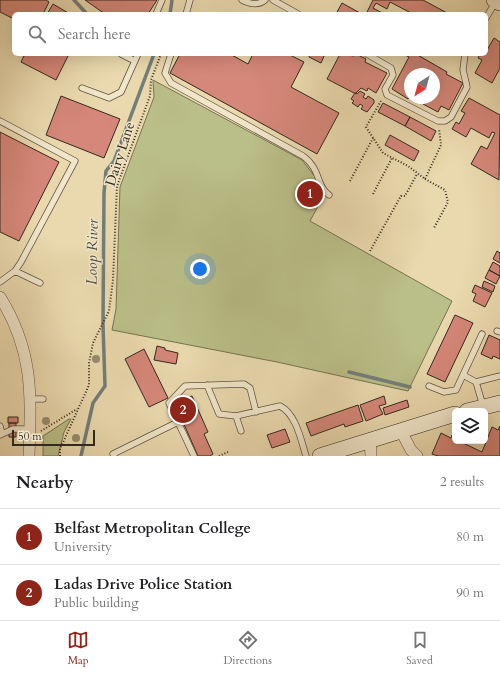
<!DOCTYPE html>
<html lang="en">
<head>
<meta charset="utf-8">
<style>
	body { margin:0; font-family:Cardo,serif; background:#f2f2f2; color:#202124 }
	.controls { position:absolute; right:12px; bottom:12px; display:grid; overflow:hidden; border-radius:6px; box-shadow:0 4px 16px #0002 }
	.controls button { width:36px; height:36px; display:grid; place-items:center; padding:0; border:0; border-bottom:1px solid #e0e0e0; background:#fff; color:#202124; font:20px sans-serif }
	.compass { position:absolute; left:404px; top:68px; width:36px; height:36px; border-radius:50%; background:#fff; box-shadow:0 4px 16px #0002; rotate:216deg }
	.scale { position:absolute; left:12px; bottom:10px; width:83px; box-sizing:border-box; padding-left:4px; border:2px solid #33291d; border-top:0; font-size:11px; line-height:14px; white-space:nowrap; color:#33291d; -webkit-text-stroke:3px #f1e6ca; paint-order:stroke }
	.you { position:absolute; left:200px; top:269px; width:14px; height:14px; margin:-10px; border:3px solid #fff; border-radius:50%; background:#1a73e8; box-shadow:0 0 0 6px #1a73e833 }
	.badge { display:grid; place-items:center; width:26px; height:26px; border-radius:50%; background:#8f2418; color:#fff; font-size:13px; font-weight:700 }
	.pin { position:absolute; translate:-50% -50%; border:2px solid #fff; box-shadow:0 1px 4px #0006 }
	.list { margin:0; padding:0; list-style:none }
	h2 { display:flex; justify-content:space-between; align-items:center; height:52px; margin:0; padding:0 16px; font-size:17px }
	h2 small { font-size:13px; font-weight:400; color:#757577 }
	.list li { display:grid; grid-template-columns:26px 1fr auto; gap:12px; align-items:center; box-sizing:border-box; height:56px; padding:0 16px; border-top:1px solid #e0e0e0 }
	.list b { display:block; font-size:15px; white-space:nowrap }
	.list p { margin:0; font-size:13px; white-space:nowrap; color:#757577 }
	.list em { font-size:13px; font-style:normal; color:#757577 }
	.icon { flex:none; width:22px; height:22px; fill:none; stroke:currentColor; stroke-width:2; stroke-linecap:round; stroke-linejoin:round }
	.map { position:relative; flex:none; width:500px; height:456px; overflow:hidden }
	.search { position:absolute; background:#fff; box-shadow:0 4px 16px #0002; left:12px; right:12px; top:12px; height:44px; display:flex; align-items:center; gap:10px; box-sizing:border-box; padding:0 14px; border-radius:6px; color:#757577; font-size:15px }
	.sheet { height:164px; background:#fff }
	nav { display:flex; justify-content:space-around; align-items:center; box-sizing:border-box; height:56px; border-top:1px solid #e0e0e0; background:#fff; font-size:11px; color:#757577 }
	nav a { display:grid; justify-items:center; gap:2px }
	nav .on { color:#8f2418 }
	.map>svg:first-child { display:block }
	.green { fill:#babe88; stroke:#767452 }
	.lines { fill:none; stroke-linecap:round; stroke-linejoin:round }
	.stream { stroke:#737e79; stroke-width:3.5 }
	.building { fill:#d58779; stroke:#33291d }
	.lane-casing { stroke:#615541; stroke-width:7 }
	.street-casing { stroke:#615541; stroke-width:12 }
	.secondary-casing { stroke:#33291d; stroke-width:16 }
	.path { stroke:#33291d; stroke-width:2; stroke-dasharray:1 2; stroke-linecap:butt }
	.lane { stroke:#f1e6ca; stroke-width:5.5 }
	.street { stroke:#f1e6ca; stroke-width:11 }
	.secondary { stroke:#f1e6ca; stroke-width:15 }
	.tree { fill:#988d6d }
	.labels { text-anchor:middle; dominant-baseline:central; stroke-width:3; stroke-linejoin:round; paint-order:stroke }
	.street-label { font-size:14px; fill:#33291d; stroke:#f1e6ca }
	.water-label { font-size:15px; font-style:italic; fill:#4e4c43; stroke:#f1e6ca }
</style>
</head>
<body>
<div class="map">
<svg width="500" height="456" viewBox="0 0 500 456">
	<rect width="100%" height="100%" fill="#ead9ae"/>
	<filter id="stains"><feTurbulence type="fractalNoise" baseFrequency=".005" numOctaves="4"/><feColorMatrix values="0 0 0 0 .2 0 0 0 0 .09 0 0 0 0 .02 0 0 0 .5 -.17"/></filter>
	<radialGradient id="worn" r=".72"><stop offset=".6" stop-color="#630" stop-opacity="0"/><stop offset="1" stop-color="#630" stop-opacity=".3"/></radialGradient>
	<path class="green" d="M153,80l149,80 13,17 7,22 -12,22 142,80 -44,90 -131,-29 -165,-32 4,-21 4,-122 34,-90z
		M69,419h2l-7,13 -6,24h-15v-20z"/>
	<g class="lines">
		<path class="stream" d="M74,0l13,14
			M170,14l2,-14
			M349,372l61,15
			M81,456l12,-53 12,-17 -2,-61 1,-132 2,-22 8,-10 40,-107"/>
	</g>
	<path class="building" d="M0,0h46l3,2 -6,12h-29v5l-14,-7z
		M85,0h72l-9,14h-43z
		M373,0h50l26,14h-36l-23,-12 -3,7 -11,-6 -3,5 11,6h-18z
		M342,3l18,10v1h-24z
		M53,4l17,10h-23z
		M494,38l6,4v26l-8,15 -17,-10 7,-13 -4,-2 2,-4h6v-4h1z
		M25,54h44l-13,26 -35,-18z
		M180,54h50l18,10 5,-10h35l16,8 -13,25 48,26 -22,41 -147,-81z
		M310,54h15l-4,9 -12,-6z
		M340,54l14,2 2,-2 10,5 -1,3 22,11 -11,20 -8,-5 -1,3 -6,-3 -5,5h-2l-27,-14z
		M403,54h13l31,18 -1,2 17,9 -14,27 -8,-4 -3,6 -15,-8 2,-2 -7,-4h16v-24h-24v22l-2,3 -16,-10 17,-32z
		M360,91l5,3 -2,3 3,2 2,-3 6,4v3l-7,9 -6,-3 2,-3 -3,-2 -2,3 -6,-4 2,-2 -3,-2 4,-6 2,1z
		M61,96l59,23 -16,39 -58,-23z
		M469,98l31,17 -1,65 -28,-16 10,-18 6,3 8,-16 -3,-1 -3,6 -18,-10 -5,9 -14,-8 4,-7 3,2 6,-11 -4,-2z
		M383,103l27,14 -5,9 -27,-14z
		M410,117l26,14 -5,10 -26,-15z
		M0,132l59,30 -40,79 -19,-9z
		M390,135l29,16 -5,10 -29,-16z
		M497,251l3,2v10l-7,-4z
		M493,262l7,4v10l-11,-6z
		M489,270l11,6 -4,8 -11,-6z
		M484,281l11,5 -2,6 -11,-5z
		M475,285l17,8 -7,14 -12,-6 3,-7 -4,-2z
		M455,315l18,8 -28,59 -18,-8z
		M489,335l11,5v19l-7,-3 -1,3 -11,-5z
		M157,346l8,2v2l13,3 -2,11 -22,-4z
		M144,349l24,49 -19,9 -24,-48z
		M192,396l16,36 -4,2 9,20 -3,2h-12l-23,-52z
		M384,396l2,8 -7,2 4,8 -17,7 -6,-16z
		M407,400l2,7 -24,8 -2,-7z
		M358,405l5,16 -18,6 -1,-3 -33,12 -5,-13z
		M8,417h10v6h-10z
		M9,423h7v14h-7z
		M500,426v30h-62l-6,-2 9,-21 10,5 1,-3 3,2v4h9l-1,2 19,9 10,-25 6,3z
		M285,429l5,13 -18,6 -5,-13z"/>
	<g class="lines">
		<defs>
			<path id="lane" d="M242,0c8,4 16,6 23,0
				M273,0l25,14
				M156,14l6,-14
				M186,14l4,-14
				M486,18l10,-17
				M121,54l14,7
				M171,54l-6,19 6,10 132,73c18,13 13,30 26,39
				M367,54l24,14 2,7 -8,14 2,6 51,26h7l6,-4 16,-30 -4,-17 2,-16
				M82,88l27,10 12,-6 17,-38
				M0,121l75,40 -54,101 -6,9 -15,11
				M15,271l25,12
				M497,331l3,1
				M463,375l13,7 7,24
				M476,382l24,-6
				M207,385l12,29 17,2 44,-10c16,8 21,34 26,50
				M429,386l15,6 12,-2 26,-56
				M31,399h12
				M236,416l5,15
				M0,426l2,8
				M0,435l13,-6h17
				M114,456l-1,-2 65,-32
				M194,456l-25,-53 16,-17 59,-2 6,4 6,24"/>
			<path id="street" d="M0,297c34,55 31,98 29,159
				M401,431l10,19 6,6
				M370,439l1,17"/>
			<path id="secondary" d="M494,0l6,3
				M467,411l33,-8
				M320,456l135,-42"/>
		</defs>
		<use href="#lane" class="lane-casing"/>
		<use href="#street" class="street-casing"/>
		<use href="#secondary" class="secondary-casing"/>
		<path class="path" d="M381,101l-15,26 17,26 25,13 17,13 16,-34 -2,-16
			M425,179l20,11 3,12 -14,26
			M350,181l23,-43
			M373,194l19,-36
			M370,251l31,-55h4l12,-22
			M41,431l36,-22
			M60,456v-7l29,-64v-22l4,-20 16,-32 4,-31 4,-94 33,-90 1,-16 10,-26
			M219,456l9,-4"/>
		<use href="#lane" class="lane"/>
		<use href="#street" class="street"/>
		<use href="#secondary" class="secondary"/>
	</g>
	<g class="tree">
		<circle cx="96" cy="359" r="4"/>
		<circle cx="46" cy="421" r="4"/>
		<circle cx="76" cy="438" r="4"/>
	</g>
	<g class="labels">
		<g class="street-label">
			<text transform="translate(120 154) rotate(-72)">Dairy Lane</text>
		</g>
		<g class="water-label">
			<text transform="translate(92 252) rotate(-89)">Loop River</text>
		</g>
	</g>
	<rect width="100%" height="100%" filter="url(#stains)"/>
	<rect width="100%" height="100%" fill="url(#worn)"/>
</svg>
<div class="controls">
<button><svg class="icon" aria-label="layers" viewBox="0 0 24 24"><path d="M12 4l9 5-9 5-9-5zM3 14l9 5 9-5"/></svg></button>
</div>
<svg class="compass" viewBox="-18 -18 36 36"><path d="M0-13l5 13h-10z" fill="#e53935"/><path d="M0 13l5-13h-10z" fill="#757577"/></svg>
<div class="scale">50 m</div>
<div class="you"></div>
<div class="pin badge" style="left:310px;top:194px">1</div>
<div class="pin badge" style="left:183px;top:410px">2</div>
<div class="search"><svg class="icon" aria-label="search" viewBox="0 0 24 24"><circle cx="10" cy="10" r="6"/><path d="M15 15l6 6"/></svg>Search here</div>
</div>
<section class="sheet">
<h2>Nearby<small>2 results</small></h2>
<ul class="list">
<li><span class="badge">1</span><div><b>Belfast Metropolitan College</b><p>University</p></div><em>80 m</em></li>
<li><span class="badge">2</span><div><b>Ladas Drive Police Station</b><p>Public building</p></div><em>90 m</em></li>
</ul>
</section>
<nav>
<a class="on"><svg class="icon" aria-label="map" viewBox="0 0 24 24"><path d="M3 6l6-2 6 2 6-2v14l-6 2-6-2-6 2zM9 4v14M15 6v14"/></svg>Map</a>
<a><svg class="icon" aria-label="directions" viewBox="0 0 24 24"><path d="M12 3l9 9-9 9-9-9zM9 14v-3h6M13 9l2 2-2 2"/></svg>Directions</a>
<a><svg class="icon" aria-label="saved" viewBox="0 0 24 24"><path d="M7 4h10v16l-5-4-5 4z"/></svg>Saved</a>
</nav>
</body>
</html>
